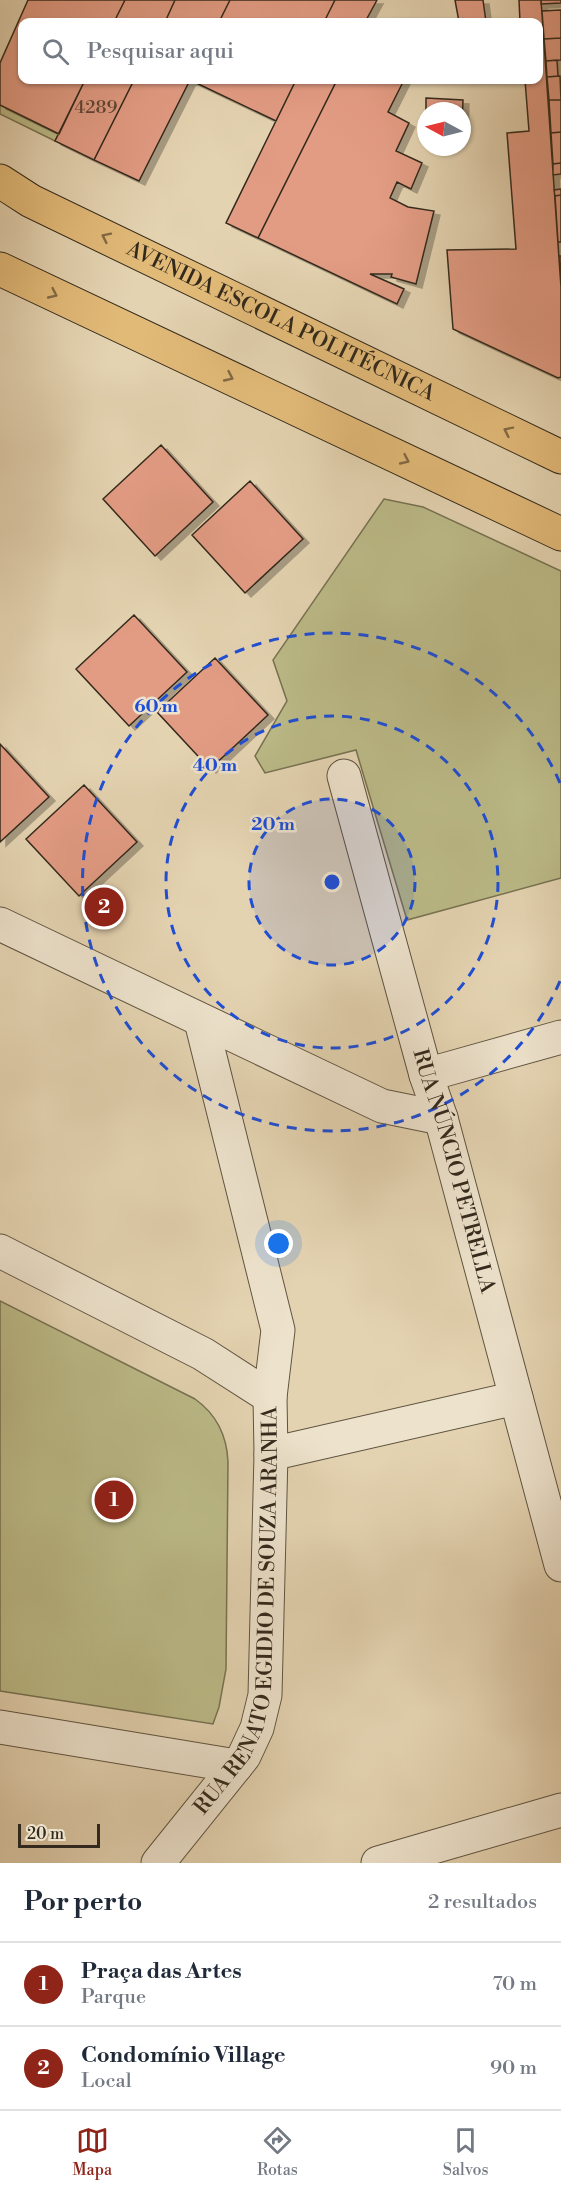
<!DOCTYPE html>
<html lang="pt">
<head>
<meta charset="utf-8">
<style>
	body { margin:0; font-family:"Libre Bodoni",serif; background:#f6f6f7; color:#1f2937 }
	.compass { position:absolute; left:417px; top:102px; width:54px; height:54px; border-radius:50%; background:#fff; box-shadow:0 2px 4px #0004; rotate:277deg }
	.scale { position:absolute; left:18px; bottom:15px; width:82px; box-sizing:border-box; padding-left:6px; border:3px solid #33291c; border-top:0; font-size:16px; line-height:21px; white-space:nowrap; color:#33291c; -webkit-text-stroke:4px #ede2cc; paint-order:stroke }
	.you { position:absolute; left:279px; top:1244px; width:21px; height:21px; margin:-15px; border:4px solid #fff; border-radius:50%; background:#1a73e8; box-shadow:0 0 0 9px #1a73e833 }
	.badge { display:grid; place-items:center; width:39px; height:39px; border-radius:50%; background:#8f2418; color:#fff; font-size:20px; font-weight:700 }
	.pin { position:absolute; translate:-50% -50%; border:3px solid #fff; box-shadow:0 2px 6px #0006 }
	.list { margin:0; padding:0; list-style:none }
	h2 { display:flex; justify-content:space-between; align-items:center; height:78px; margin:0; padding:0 24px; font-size:26px }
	h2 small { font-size:20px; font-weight:400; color:#747a83 }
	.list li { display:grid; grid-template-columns:39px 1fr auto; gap:18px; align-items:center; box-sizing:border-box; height:84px; padding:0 24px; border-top:2px solid #e0e1e3 }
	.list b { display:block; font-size:22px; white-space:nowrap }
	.list p { margin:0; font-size:20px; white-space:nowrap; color:#747a83 }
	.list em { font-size:20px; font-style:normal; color:#747a83 }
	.icon { flex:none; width:33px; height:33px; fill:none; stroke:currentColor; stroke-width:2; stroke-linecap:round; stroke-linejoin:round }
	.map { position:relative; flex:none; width:561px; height:1863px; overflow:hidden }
	.search { position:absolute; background:#fff; box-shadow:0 2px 4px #0004; left:18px; right:18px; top:18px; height:66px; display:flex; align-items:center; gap:15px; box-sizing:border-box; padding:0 21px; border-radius:12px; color:#747a83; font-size:22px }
	.sheet { height:246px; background:#fff }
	nav { display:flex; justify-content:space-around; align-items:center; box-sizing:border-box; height:84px; border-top:2px solid #e0e1e3; background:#fff; font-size:16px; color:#747a83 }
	nav a { display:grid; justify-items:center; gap:3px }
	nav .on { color:#8f2418 }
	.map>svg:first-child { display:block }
	.green { fill:#bbba87; stroke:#777252; stroke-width:1.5 }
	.building { fill:#e39c84; stroke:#33291c; stroke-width:1.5; filter:url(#shadow) }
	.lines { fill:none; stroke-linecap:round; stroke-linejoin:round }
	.minor-casing { stroke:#5f5441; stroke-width:35 }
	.highway-casing { stroke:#33291c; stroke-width:35 }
	.minor { stroke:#ede2cc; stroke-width:33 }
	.highway { stroke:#e2ba78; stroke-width:33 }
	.oneway { stroke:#826a45 }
	.ring { fill:none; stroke:#1d4ed8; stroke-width:3; stroke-dasharray:10 8 }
	.labels { text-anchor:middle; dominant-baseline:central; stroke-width:5; stroke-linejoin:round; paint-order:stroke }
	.number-label { font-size:18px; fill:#5f4636 }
	.street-label { font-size:21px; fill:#33291c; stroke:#ede2cc }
	.centre { fill:#1d4ed8; stroke:#ede2cc; stroke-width:3 }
	.ring-label { font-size:18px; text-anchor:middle; font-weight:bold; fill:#1d4ed8; stroke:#ede2cc; stroke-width:5; stroke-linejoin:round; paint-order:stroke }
</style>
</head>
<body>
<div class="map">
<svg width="561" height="1863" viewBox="0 0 561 1863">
	<defs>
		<filter id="shadow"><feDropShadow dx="6" dy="4" stdDeviation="0" flood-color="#0004"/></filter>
	</defs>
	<rect width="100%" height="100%" fill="#e4d3b1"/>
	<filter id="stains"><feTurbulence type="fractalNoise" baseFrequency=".00333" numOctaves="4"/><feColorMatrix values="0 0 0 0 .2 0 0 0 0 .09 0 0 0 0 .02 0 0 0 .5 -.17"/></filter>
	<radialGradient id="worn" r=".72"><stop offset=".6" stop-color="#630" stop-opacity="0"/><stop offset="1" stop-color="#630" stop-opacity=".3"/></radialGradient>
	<path class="green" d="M0,105l59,29 -4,7 -55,-27z
		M384,499l39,8 138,64v307l-154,42 -51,-170 -91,23 -10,-17 32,-55 -14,-41z
		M0,1301l195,98c21,15 32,37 33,63l-2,207 -7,38 -6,17 -213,-33z"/>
	<path class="building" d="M28,0h97l-11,22h-92v58h63l-26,54 -59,-29v-42z
		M125,0h50l-10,22h-51z
		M175,0h55l-11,22h-54z
		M230,0h105l-11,22h-105z
		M335,0h42l-12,22h-41z
		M455,0h28l3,22h-27z
		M519,0h22l20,287v90l-3,1 -105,-49 -6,-79 69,-1 -9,-116 22,-2 -4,-51h13v-58h-18z
		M541,0h20v3l-20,1z
		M561,10v28l-17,1 -2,-28z
		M561,38v22l-15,1 -2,-22z
		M557,60l1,16 -11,1 -1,-16z
		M560,76l1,24h-12l-2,-23z
		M85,80h49l-40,80 -39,-19z
		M134,80h56l-51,101 -45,-21z
		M190,80h106l-20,41z
		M296,80h41l-79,158 -32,-15z
		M337,80h67l-16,32 21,11 -13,28 26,12 -11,26 -14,-7 -7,16 18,9 26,4 -18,73 -25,-7 1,-3h-22l34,15 -7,15 -139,-66z
		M426,98l37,2 -1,27v-16h-36z
		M549,100h12v32l-10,1z
		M561,132v31l-8,1 -2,-31z
		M561,163v11l-8,1v-11z
		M561,189v6l-6,1 -1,-6z
		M561,195v47h-3l-3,-46z
		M559,256h2v31z
		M161,445l52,57 -58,54 -52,-57z
		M250,481l53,58 -58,54 -53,-58z
		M134,615l53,57 -58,54 -53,-57z
		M215,658l53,57 -58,54 -53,-57z
		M0,744l49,53 -49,45z
		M84,785l53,57 -58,54 -53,-57z
		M100,890l20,12 -12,19 -20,-10z"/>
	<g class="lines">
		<defs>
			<g id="minor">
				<path id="s1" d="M344,776l82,299 15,43 120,447"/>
				<path d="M0,924l382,182 59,12"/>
				<path d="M426,1075l135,-38"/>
				<path d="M0,1251l203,103 67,43"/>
				<path d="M271,1454l245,-56"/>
				<path d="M0,1727l236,39"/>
				<path id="s2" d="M158,1863l86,-107 13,-28 8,-33 6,-241 -1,-57 8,-67 -77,-309"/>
				<path d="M378,1863l183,-53"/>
			</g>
			<g id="highway">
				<path id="s3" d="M0,181l31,20 530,256"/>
				<path d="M0,269l561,265"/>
			</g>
		</defs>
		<use href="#minor" class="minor-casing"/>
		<use href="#highway" class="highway-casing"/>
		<use href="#minor" class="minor"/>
		<use href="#highway" class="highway"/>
	</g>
	<defs><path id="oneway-chevron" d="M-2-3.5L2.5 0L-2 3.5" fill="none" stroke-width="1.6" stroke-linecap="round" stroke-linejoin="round" transform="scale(1.5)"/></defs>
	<g class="oneway">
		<use href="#oneway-chevron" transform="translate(106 237) rotate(-154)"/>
		<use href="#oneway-chevron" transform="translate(53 294) rotate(25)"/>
		<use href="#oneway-chevron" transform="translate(229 377) rotate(25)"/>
		<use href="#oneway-chevron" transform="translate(508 431) rotate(-154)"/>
		<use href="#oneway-chevron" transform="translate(405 460) rotate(25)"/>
	</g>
	<circle cx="332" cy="882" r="83" fill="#1d4ed8" fill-opacity=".12"/>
	<g class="ring">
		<circle cx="332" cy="882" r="83"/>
		<circle cx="332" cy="882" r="166"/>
		<path d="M560 981A249 249 0 1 1 560 783"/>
	</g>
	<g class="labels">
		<g class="number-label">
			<text x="96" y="107">4289</text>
		</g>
		<g class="street-label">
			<text stroke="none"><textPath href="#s3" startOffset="314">AVENIDA ESCOLA POLITÉCNICA</textPath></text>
			<text stroke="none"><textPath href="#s1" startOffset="410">RUA NÚNCIO PETRELLA</textPath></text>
			<text stroke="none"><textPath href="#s2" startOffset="278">RUA RENATO EGIDIO DE SOUZA ARANHA</textPath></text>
		</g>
	</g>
	<circle cx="332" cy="882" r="9" class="centre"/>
	<g class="ring-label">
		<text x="156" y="712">60 m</text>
		<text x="215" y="771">40 m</text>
		<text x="273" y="830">20 m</text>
	</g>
	<rect width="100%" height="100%" filter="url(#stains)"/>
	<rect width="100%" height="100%" fill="url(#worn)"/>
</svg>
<svg class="compass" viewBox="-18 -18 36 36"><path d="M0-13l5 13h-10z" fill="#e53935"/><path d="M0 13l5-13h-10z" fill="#747a83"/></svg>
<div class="scale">20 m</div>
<div class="you"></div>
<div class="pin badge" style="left:114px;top:1500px">1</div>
<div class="pin badge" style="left:104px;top:907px">2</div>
<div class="search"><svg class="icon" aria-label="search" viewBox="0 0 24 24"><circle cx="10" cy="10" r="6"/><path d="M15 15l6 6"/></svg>Pesquisar aqui</div>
</div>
<section class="sheet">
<h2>Por perto<small>2 resultados</small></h2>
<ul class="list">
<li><span class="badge">1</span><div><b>Praça das Artes</b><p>Parque</p></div><em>70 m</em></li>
<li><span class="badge">2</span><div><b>Condomínio Village</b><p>Local</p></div><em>90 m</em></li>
</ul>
</section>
<nav>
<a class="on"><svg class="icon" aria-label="map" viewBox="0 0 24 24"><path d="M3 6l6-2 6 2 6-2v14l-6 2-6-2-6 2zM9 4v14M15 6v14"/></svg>Mapa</a>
<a><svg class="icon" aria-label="directions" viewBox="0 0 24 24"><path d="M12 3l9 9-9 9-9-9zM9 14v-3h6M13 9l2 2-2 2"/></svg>Rotas</a>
<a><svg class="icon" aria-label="saved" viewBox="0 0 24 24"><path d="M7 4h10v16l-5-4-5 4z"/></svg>Salvos</a>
</nav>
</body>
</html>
